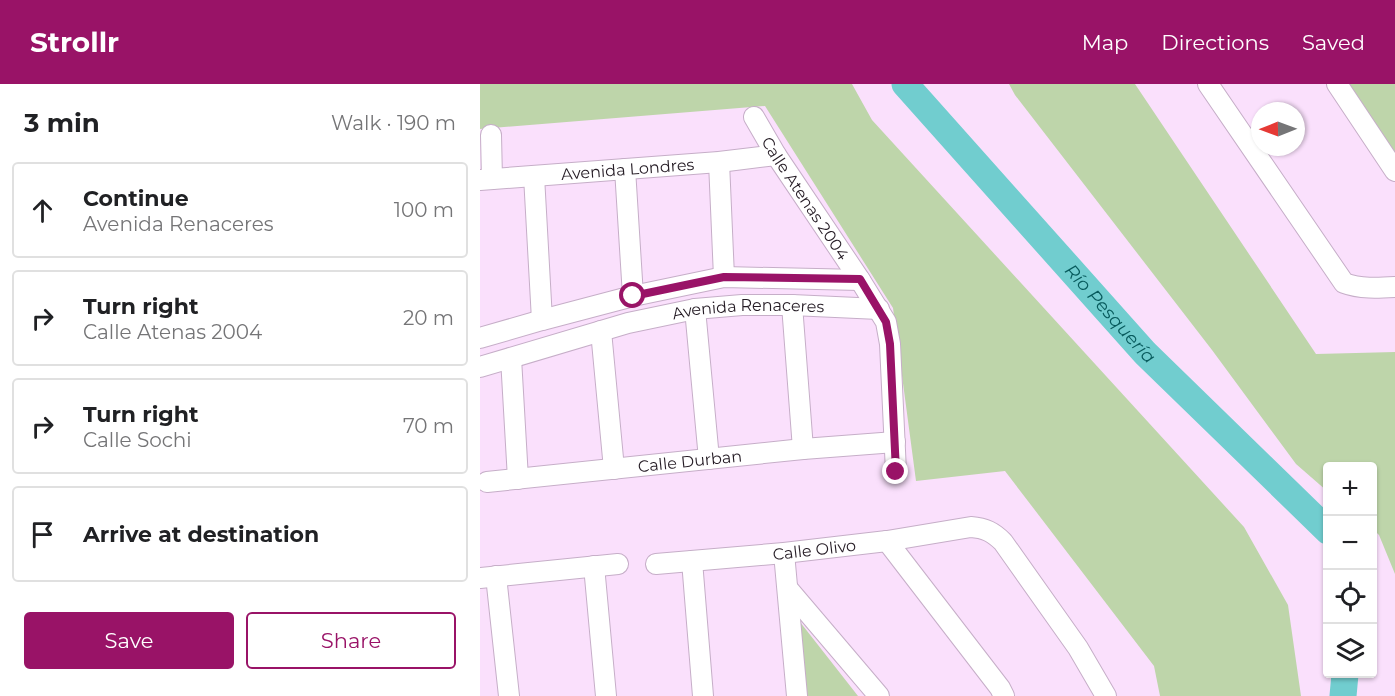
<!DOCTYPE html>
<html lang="en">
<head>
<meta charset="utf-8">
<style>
	body { margin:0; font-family:Montserrat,sans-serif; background:#f2f2f2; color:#202124 }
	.controls { position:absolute; right:18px; bottom:18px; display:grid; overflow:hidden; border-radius:6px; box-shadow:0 2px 4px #0004 }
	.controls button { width:54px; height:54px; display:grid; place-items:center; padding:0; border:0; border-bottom:2px solid #e0e0e0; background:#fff; color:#202124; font:30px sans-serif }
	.compass { position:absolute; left:771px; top:18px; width:54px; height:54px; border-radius:50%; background:#fff; box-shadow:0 2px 4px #0004; rotate:269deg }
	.stop { position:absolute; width:18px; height:18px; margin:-14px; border:4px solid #991367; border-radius:50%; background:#fff }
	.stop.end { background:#991367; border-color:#fff; box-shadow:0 2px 6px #0008 }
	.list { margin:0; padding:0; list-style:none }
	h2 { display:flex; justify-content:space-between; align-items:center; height:78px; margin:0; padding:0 24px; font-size:26px }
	h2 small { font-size:20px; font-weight:400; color:#757577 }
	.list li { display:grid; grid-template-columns:39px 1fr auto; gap:18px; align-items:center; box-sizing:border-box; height:96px; margin:0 12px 12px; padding:0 12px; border:2px solid #e0e0e0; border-radius:6px }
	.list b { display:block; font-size:22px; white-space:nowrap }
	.list p { margin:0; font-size:20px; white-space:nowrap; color:#757577 }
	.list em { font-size:20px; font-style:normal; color:#757577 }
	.actions { display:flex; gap:12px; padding:18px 24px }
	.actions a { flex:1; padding:14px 0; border:2px solid #991367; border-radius:6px; text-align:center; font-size:21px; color:#991367 }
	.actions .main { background:#991367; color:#fff }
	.icon { flex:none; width:33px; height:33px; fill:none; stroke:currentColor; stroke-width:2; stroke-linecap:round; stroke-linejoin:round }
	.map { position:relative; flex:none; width:915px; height:612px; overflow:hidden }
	header { display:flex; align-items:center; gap:36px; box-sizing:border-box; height:84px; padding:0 30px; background:#991367; color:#fff }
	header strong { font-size:28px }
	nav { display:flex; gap:33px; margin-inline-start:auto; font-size:21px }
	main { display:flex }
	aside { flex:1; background:#fff }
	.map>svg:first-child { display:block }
	.green { fill:#bed5aa }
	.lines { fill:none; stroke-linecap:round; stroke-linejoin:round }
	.river { stroke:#71cdcf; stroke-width:27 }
	.minor-casing { stroke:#c6aec8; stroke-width:22 }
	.minor { stroke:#fff; stroke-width:20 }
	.route { stroke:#991367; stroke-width:8 }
	.labels { text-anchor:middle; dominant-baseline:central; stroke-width:4.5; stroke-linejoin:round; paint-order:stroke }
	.street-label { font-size:16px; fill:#241b24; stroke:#fff }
	.water-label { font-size:18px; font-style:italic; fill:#085b5d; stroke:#fff }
</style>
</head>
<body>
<header>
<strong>Strollr</strong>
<nav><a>Map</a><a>Directions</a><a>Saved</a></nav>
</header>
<main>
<aside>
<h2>3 min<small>Walk · 190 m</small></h2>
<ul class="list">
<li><svg class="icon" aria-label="ahead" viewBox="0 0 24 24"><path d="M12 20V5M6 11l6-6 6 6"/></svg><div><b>Continue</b><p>Avenida Renaceres</p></div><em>100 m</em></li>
<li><svg class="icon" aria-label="right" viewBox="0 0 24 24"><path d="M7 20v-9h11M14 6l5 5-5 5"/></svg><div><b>Turn right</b><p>Calle Atenas 2004</p></div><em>20 m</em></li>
<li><svg class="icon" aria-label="right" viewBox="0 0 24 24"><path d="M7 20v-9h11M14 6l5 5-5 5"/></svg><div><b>Turn right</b><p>Calle Sochi</p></div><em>70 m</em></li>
<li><svg class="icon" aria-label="arrive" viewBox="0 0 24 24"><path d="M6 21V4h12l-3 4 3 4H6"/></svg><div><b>Arrive at destination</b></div></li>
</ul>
<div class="actions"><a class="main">Save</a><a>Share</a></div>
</aside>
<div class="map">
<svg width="915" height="612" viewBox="0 0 915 612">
	<rect width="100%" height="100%" fill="#fae0fc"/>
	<path class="green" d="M0,0h372l20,36 372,407 44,78 13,91h-141l-6,-30 -149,-195 -89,10 -23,-173 -128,-202 -285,23z
		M529,0h126l181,270 79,-2v222l-16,-39 -6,-6 -1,-63h-44l-1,25 -31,-27 -84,-114 -197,-255z
		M866,0h49v68z
		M320,538l58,74h-53z"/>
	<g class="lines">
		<g class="river">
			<path id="s1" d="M425,0l240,269 183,178"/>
			<path d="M863,612l2,-22"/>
		</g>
		<defs>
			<g id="minor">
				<path d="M728,0l136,199c16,6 34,5 51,4"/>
				<path d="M857,0l58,87"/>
				<path id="s2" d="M274,33l22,38 84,125 26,42 4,22 6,128"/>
				<path d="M11,51l1,44"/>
				<path d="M239,78l5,115"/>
				<path d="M145,85l8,127"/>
				<path d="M54,92l8,144"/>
				<path id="s3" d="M0,96l239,-18 57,-7"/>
				<path d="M312,221l11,144"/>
				<path d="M215,225l14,150"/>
				<path d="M121,247l13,138"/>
				<path d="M0,254l62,-18 91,-24 91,-19 136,3"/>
				<path d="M31,274l7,121"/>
				<path id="s4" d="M0,283l148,-44 67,-14 47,-4h50l87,4"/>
				<path id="s5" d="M7,398l316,-33 92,-7"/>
				<path d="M407,457l113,147 4,8"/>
				<path d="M304,469l13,143"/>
				<path d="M212,477l11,135"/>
				<path id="s6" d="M176,480l128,-11 103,-12 84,-14c14,1 22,5 32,15l75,106 28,48"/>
				<path d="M114,482l12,130"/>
				<path d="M16,492l13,120"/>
				<path d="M0,494l138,-14"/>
				<path d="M308,505l91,107"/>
			</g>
		</defs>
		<use href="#minor" class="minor-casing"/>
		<use href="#minor" class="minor"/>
	</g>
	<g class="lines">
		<path class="route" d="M153,212l91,-19 136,2 26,43 4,22 6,128"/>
	</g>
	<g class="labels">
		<g class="street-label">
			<text stroke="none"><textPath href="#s3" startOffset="148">Avenida Londres</textPath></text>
			<text stroke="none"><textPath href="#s2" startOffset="96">Calle Atenas 2004</textPath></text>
			<text stroke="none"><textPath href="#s4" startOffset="276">Avenida Renaceres</textPath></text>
			<text stroke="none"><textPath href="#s5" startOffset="204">Calle Durban</textPath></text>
			<text stroke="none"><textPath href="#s6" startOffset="159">Calle Olivo</textPath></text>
		</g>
		<g class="water-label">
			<text stroke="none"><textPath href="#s1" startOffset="308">Río Pesquería</textPath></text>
		</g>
	</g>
</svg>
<div class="controls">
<button>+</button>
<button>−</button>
<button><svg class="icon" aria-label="locate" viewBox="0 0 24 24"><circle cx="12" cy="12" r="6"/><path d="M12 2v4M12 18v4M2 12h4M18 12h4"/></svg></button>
<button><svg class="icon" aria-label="layers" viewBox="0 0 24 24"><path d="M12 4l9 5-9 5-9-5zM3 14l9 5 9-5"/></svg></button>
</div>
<svg class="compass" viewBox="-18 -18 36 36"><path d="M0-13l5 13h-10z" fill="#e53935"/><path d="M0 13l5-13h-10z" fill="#757577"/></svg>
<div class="stop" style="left:153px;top:212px"></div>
<div class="stop end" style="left:416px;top:388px"></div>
</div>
</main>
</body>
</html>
